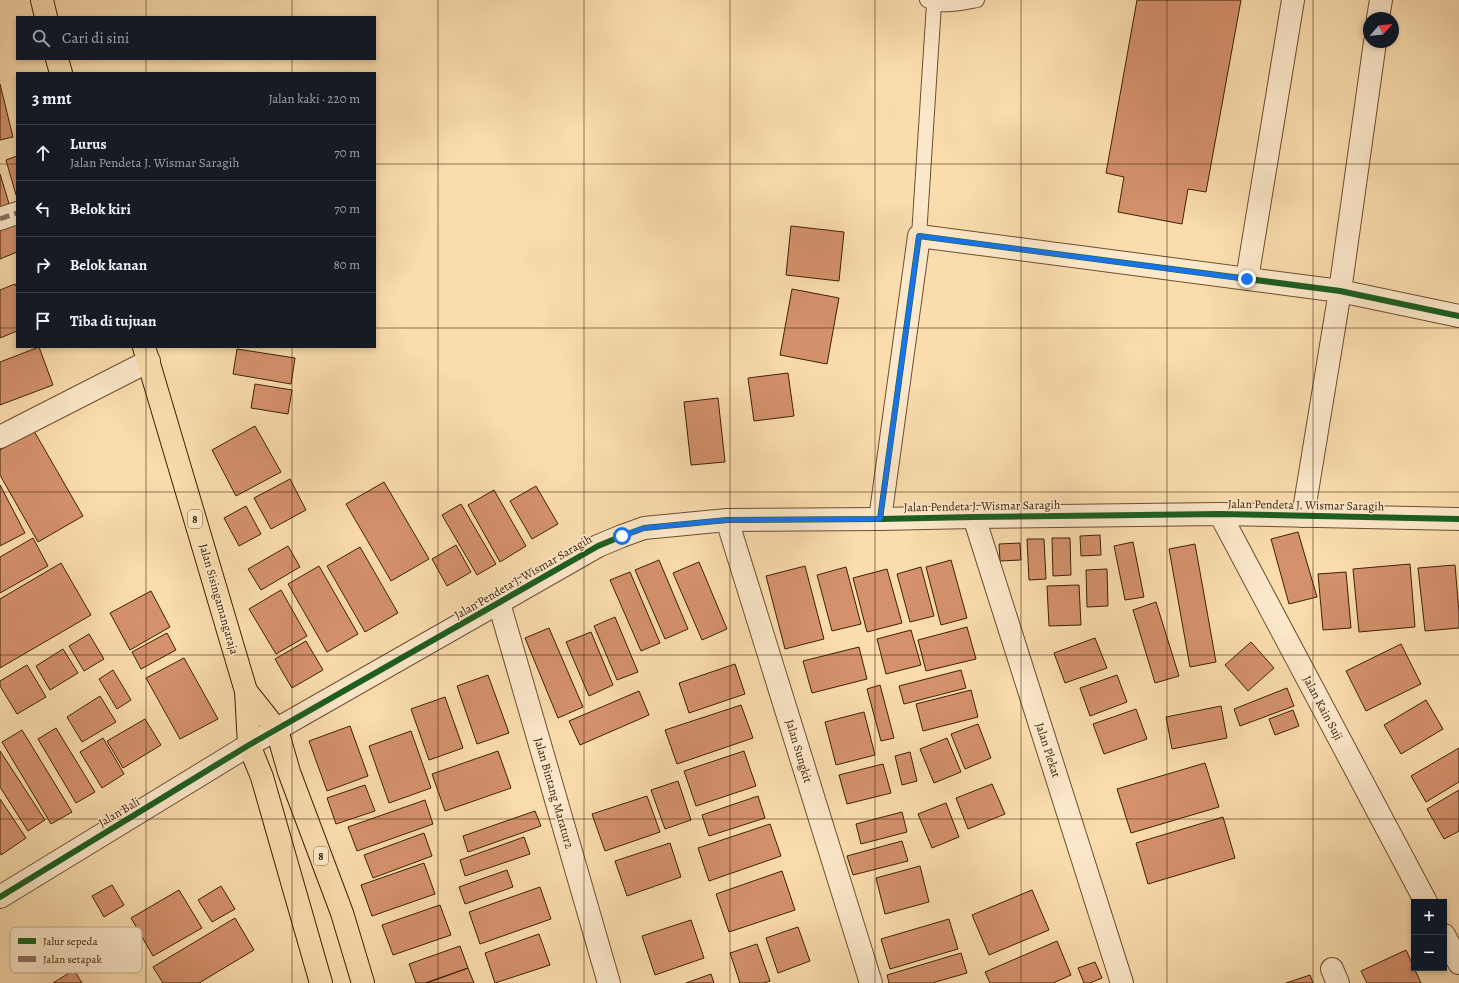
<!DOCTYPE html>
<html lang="id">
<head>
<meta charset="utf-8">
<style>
	body { margin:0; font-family:Alegreya,serif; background:#242831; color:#f1f3f6 }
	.controls { position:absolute; right:12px; bottom:12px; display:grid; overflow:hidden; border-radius:0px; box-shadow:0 2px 6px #0003 }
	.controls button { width:36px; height:36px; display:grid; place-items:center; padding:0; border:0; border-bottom:1px solid #363941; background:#171b24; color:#f1f3f6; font:20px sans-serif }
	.compass { position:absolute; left:1363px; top:12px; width:36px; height:36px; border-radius:50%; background:#171b24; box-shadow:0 2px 6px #0003; rotate:62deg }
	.stop { position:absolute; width:12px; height:12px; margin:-9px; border:3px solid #1a73e8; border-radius:50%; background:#fff }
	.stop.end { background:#1a73e8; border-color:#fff; box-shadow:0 1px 4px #0008 }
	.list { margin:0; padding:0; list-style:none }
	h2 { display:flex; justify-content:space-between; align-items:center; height:52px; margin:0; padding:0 16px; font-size:17px }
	h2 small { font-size:13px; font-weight:400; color:#9ea1a6 }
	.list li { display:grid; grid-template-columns:26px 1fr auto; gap:12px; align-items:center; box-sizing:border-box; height:56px; padding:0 16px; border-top:1px solid #363941 }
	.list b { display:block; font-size:15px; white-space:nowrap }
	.list p { margin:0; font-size:13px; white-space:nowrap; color:#9ea1a6 }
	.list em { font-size:13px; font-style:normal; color:#9ea1a6 }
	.icon { flex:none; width:22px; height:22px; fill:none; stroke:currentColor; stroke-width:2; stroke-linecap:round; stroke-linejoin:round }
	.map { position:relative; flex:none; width:1459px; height:983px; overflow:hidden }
	.search { position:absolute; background:#171b24; box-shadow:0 2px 6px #0003; left:16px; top:16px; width:360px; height:44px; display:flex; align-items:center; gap:10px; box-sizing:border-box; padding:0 14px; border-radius:0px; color:#9ea1a6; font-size:15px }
	.panel { position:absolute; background:#171b24; box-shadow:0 2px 6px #0003; left:16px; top:72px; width:360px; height:276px; border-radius:0px }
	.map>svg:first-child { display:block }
	.building { fill:#d4916c; stroke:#3e2007 }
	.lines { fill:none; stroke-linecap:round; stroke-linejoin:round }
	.service-casing { stroke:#6d4f30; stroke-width:16 }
	.minor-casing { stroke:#6d4f30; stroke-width:24 }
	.tertiary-casing { stroke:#6d4f30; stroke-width:24 }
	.trunk-casing { stroke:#3e2007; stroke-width:24 }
	.service { stroke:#fce8ca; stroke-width:14 }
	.minor { stroke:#fce8ca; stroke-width:22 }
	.tertiary { stroke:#fce8ca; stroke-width:22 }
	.trunk { stroke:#fadcad; stroke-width:22 }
	.quiet { stroke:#8d6e63; stroke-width:5; stroke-dasharray:10 5; stroke-linecap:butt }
	.cycleway-casing { stroke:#fce8ca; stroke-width:8 }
	.cycleway { stroke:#1b5e20; stroke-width:6 }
	.route { stroke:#1a73e8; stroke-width:5 }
	.grid { fill:none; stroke:#3e2007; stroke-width:1; stroke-opacity:0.55 }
	.labels { text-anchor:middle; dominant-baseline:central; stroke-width:3; stroke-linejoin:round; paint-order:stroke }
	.shield { fill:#fce8ca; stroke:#775c42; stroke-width:1 }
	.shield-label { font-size:11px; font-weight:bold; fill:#3e2007 }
	.street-label { font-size:12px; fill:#3e2007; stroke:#fce8ca }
	.key { fill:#fce8ca; stroke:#c3ac90; stroke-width:1 }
	.key-label { font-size:11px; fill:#3e2007 }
</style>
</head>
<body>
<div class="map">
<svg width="1459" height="983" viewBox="0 0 1459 983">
	<rect width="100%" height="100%" fill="#fadcad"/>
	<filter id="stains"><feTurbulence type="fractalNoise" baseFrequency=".005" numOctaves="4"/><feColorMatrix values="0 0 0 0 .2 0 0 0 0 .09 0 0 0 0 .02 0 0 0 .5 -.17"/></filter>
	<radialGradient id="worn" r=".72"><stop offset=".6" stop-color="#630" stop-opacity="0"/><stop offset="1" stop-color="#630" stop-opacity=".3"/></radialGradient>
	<path class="building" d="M1137,0h104l-35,192 -18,-3 -6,35 -64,-12 6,-35 -18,-4z
		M0,84l13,53 -13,3z
		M17,156v39h-1l-10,-35z
		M0,174l10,33 -10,3z
		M17,219v33l-17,7v-34z
		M791,226l53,6 -5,49 -53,-6z
		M15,284l2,4v43l-17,7v-48z
		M792,289l47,9 -12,66 -47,-9z
		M39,347l14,38 -53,20v-43z
		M237,349l58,9 -4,26 -58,-10z
		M788,373l6,43 -40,5 -6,-43z
		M255,384l37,6 -4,24 -37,-6z
		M718,398l7,64 -34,3 -7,-63z
		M255,426l26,46 -45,24 -24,-46z
		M34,431l49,85 -45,26 -38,-67v-25z
		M290,479l16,31 -35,19 -17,-31z
		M384,482l45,77 -38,22 -45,-77z
		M0,485l25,48 -25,13z
		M536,486l22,38 -26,15 -22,-38z
		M494,490l32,56 -26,16 -32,-57z
		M461,504l35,60 -19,11 -35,-60z
		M246,506l15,28 -22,12 -15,-28z
		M1298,532l19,65 -28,7 -18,-65z
		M1100,535l1,20 -20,1 -1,-20z
		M33,538l15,28 -48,27v-36z
		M1052,538h18l1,37 -18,1z
		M1027,539h17l2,40 -17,1z
		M1133,542l11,55 -19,3 -11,-54z
		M1020,543l1,17 -21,1 -1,-17z
		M1195,544l21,118 -26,5 -21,-118z
		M456,545l15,27 -24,14 -15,-27z
		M288,546l12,21 -39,23 -13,-21z
		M360,547l38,66 -33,19 -38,-66z
		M659,560l29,69 -23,10 -30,-69z
		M951,560l16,58 -26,7 -15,-58z
		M699,562l28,67 -25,11 -29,-67z
		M61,563l30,52 -91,53v-69z
		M1410,564l5,63 -56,5 -6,-63z
		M1455,565l4,47v16l-34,3 -7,-63z
		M319,566l39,68 -31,18 -39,-68z
		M805,566l19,73 -39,10 -19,-73z
		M846,567l15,57 -29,7 -15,-56z
		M921,567l13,49 -24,6 -13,-48z
		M887,569l15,54 -35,9 -14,-54z
		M1107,569l1,37 -21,1 -1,-37z
		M630,572l30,71 -19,8 -31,-71z
		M1346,572l5,56 -28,2 -5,-56z
		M1079,585l2,40 -32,1 -2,-40z
		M281,590l26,46 -31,18 -27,-45z
		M151,591l19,36 -40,23 -20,-37z
		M1156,602l23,74 -24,7 -22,-73z
		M615,617l23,55 -21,8 -23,-54z
		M967,627l9,32 -50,12 -8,-31z
		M549,628l34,79 -25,11 -33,-80z
		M911,630l10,35 -35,9 -9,-35z
		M591,632l22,53 -24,11 -23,-54z
		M167,633l9,17 -35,19 -9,-17z
		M89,634l15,25 -20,12 -15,-25z
		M1095,638l12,30 -42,15 -11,-30z
		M306,641l17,29 -31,18 -17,-29z
		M1251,642l23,26 -26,23 -23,-26z
		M1401,644l20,40 -55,27 -20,-40z
		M859,647l8,32 -55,14 -9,-32z
		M63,649l15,24 -28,17 -14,-24z
		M184,658l34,61 -38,20 -34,-61z
		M735,664l10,30 -56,19 -10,-30z
		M27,665l19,32 -29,17 -17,-28v-5z
		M113,670l18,30 -14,9 -18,-30z
		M961,670l5,18 -62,16 -5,-18z
		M488,675l21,58 -32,11 -20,-58z
		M1117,675l10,27 -37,14 -10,-28z
		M880,685l14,53 -13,3 -14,-52z
		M1287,688l7,18 -54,20 -6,-17z
		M971,690l7,27 -55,14 -7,-27z
		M639,691l10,24 -69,30 -11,-24z
		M100,696l16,26 -34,20 -15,-25z
		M445,697l18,51 -34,12 -18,-51z
		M1426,700l17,29 -42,25 -17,-29z
		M741,705l12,33 -76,26 -12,-34z
		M1221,706l6,32 -55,11 -6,-32z
		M1136,709l11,30 -43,15 -11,-30z
		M1293,710l6,16 -24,9 -6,-16z
		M864,712l11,43 -39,10 -11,-43z
		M145,719l16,26 -38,23 -16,-27z
		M978,724l13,34 -26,11 -14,-35z
		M350,726l18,50 -41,15 -18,-50z
		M56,728l39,64 -19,11 -38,-64z
		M22,730l50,82 -21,12 -49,-82z
		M411,731l20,57 -42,15 -20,-57z
		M103,738l21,36 -22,14 -22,-36z
		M947,738l14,34 -27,11 -14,-34z
		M1459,748v34l-33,20 -15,-26z
		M0,751l45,69 -17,11 -28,-44z
		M498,751l13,37 -66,23 -13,-37z
		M744,751l12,35 -60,20 -12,-35z
		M910,752l7,29 -15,4 -7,-29z
		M1205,763l14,44 -88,26 -14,-44z
		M883,764l8,29 -44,11 -8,-29z
		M678,781l13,39 -26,9 -14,-39z
		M992,784l13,30 -37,15 -12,-31z
		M365,785l10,26 -39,13 -9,-26z
		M1459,790v41l-15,8 -17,-30z
		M647,796l13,36 -55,19 -13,-37z
		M758,796l7,22 -56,18 -7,-21z
		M0,799l26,39 -25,17 -1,-2z
		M425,800l8,24 -76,27 -9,-24z
		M946,803l13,34 -27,11 -14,-34z
		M535,811l6,15 -73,26 -5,-16z
		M902,812l5,20 -46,12 -5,-20z
		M1223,817l12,41 -87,26 -12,-41z
		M770,824l11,32 -72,25 -11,-33z
		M424,833l8,23 -59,22 -9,-23z
		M524,837l6,17 -65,22 -5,-16z
		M902,841l6,20 -55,14 -6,-19z
		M670,843l11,34 -54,19 -12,-35z
		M424,863l11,31 -63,22 -11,-31z
		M920,866l9,36 -44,12 -9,-36z
		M507,870l6,17 -48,17 -6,-17z
		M782,871l13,39 -66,22 -13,-38z
		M112,885l12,20 -20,12 -12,-21z
		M221,886l14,23 -23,13 -14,-22z
		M540,887l11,32 -71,25 -11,-32z
		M179,890l23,38 -49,28 -22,-38z
		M1032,890l17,40 -60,25 -17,-40z
		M440,905l11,30 -58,20 -11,-30z
		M235,918l19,32 -55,33h-36l-10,-16z
		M949,919l9,30 -68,20 -9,-30z
		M691,920l13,38 -49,17 -13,-39z
		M798,927l12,34 -32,12 -12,-35z
		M539,934l11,31 -55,18 -10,-30z
		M1057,941l14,34 -18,8h-63l-5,-11z
		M757,944l13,37 -6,2h-24l-10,-30z
		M460,946l8,22 -43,15h-9l-7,-19z
		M1406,950l15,33h-54l-6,-12z
		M961,953l6,20 -35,10h-43l-2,-8z
		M1095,962l7,16 -12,5h-6l-6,-15z
		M468,968l6,15h-47z
		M74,970l8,13h-29z
		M711,974l3,9h-28z
		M1310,975l3,8h-27z"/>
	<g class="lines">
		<defs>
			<path id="service" d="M927,0c15,8 34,3 50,0
				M919,236l15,-232"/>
			<path id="minor" d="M1378,18l3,-18
				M0,219l17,-6
				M1247,279l46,-279
				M0,437l149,-76
				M1220,514l206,388
				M1303,516l37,-225 35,-249
				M974,517l148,466
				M880,519l39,-283 421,55 119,25
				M727,520l144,463
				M499,603l110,380
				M1444,935l15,28
				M1332,969l6,14"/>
			<path id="tertiary" d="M0,897l249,-152 349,-199 24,-10 22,-8 83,-8 153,-1 94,-2 246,-3 239,5"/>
			<path id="trunk" d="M42,0l4,17
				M57,59l4,14
				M144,347l102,344 3,54 13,32 59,206
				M246,691l31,39 12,42 53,141 21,70"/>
		</defs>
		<use href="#service" class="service-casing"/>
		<use href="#minor" class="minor-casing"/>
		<use href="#tertiary" class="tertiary-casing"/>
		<use href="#trunk" class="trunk-casing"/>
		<use href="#service" class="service"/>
		<use href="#minor" class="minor"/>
		<use href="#tertiary" class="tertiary"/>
		<use href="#trunk" class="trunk"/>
		<path class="quiet" d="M0,219l17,-6"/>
		<defs>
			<path id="cycleway" d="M880,519l39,-283 421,55 119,25
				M0,897l249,-152 349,-199 24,-10 22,-8 83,-8 153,-1 94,-2 246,-3 239,5"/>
		</defs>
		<use href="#cycleway" class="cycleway-casing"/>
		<use href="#cycleway" class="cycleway"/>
	</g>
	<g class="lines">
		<path class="route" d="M622,536l22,-8 83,-8 153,-1 39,-283 328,43"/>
	</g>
	<path class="grid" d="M146,0v17M292,0v17M438,0v983M584,0v983M730,0v983M875,0v983M1021,0v983M1167,0v983M1313,0v983M146,59v14M292,59v14M0,164h17M375,164h1084M0,328h17M375,328h1084M146,347v636M292,347v636M0,492h1459M0,655h1459M0,819h1459"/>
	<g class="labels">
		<g class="shield">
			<rect x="188" y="510" width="14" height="18" rx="3"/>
			<rect x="314" y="847" width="14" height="18" rx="3"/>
		</g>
		<g class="shield-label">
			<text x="195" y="519">8</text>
			<text x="321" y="856">8</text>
		</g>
		<g class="street-label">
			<text transform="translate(1306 505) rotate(1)">Jalan Pendeta J. Wismar Saragih</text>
			<text transform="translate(982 506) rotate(-1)">Jalan Pendeta J. Wismar Saragih</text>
			<text transform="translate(523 577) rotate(-30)">Jalan Pendeta J. Wismar Saragih</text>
			<text transform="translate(219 599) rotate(74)">Jalan Sisingamangaraja</text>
			<text transform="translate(1323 708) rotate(62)">Jalan Kain Suji</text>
			<text transform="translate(1048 750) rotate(72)">Jalan Plekat</text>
			<text transform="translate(799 751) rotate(73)">Jalan Sungkit</text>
			<text transform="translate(554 793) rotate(74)">Jalan Bintang Maratur2</text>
			<text transform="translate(119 812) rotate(-31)">Jalan Bali</text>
		</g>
	</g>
	<rect x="10" y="927" width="132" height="46" rx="6" class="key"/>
	<rect x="18" y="938" width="18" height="6" fill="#1b5e20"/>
	<rect x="18" y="956" width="18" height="6" fill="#8d6e63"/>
	<g class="key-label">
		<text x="43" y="945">Jalur sepeda</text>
		<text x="43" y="963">Jalan setapak</text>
	</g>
	<rect width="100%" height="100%" filter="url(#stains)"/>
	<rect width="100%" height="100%" fill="url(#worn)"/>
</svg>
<div class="controls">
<button>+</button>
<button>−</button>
</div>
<svg class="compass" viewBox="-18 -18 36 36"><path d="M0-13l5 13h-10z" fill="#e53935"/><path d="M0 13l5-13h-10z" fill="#9ea1a6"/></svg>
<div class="stop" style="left:622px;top:536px"></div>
<div class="stop end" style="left:1247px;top:279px"></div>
<div class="search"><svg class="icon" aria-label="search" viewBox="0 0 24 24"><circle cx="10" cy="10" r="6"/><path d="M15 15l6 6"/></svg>Cari di sini</div>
<section class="panel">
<h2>3 mnt<small>Jalan kaki · 220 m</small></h2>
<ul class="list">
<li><svg class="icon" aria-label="ahead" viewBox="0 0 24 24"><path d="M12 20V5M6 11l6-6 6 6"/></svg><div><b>Lurus</b><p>Jalan Pendeta J. Wismar Saragih</p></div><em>70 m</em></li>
<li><svg class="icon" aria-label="left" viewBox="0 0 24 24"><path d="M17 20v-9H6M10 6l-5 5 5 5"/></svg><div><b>Belok kiri</b></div><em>70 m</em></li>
<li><svg class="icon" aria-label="right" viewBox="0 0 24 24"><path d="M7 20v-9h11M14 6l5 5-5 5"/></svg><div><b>Belok kanan</b></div><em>80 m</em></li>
<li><svg class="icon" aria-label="arrive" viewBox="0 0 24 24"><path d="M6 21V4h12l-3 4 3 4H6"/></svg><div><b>Tiba di tujuan</b></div></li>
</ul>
</section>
</div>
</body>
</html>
